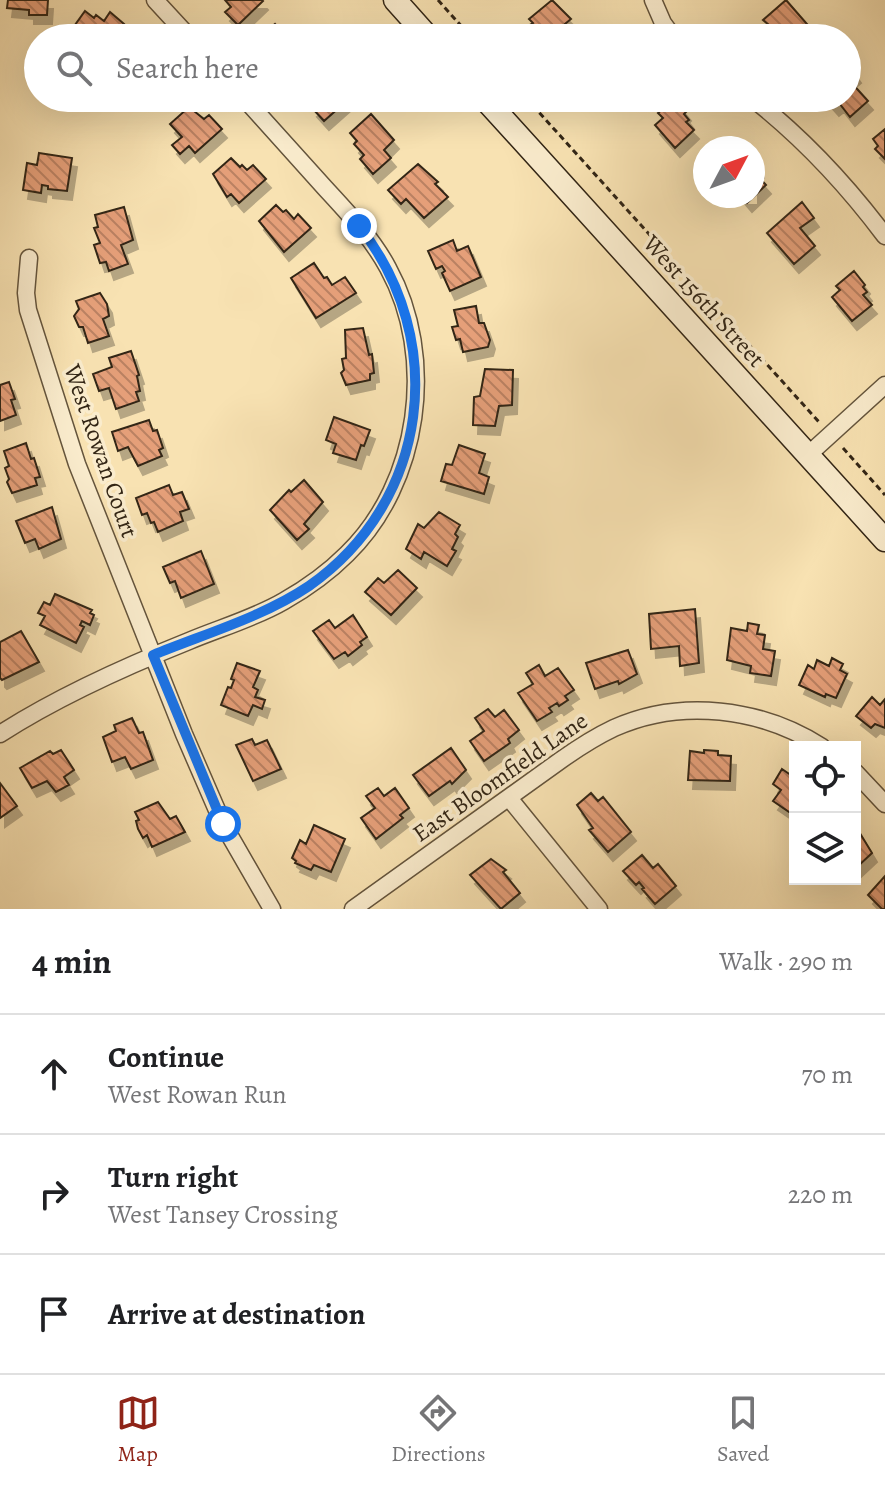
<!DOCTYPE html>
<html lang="en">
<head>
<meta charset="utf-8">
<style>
	body { margin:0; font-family:Alegreya,serif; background:#f2f2f2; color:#202124 }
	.controls { position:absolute; right:24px; bottom:24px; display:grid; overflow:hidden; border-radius:0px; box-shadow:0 8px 32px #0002 }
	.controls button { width:72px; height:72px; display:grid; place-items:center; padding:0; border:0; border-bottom:2px solid #e0e0e0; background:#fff; color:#202124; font:40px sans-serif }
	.compass { position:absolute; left:693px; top:136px; width:72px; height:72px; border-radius:50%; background:#fff; box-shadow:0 8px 32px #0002; rotate:49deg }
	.stop { position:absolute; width:24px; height:24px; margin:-18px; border:6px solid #1a73e8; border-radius:50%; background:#fff }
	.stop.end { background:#1a73e8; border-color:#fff; box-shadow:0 2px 8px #0008 }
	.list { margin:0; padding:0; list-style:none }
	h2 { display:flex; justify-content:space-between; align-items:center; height:104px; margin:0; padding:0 32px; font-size:34px }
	h2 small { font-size:26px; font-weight:400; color:#757577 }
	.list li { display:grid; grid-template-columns:52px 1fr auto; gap:24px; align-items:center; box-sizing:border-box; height:120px; padding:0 32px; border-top:2px solid #e0e0e0 }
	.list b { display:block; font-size:30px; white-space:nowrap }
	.list p { margin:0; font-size:26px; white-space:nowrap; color:#757577 }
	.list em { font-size:26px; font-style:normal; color:#757577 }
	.icon { flex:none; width:44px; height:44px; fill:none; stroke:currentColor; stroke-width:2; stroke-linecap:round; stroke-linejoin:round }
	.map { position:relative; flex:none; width:885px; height:909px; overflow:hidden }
	.search { position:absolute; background:#fff; box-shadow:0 8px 32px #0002; left:24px; right:24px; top:24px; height:88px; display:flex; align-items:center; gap:20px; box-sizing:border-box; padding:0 28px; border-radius:44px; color:#757577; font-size:30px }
	.sheet { height:464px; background:#fff }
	nav { display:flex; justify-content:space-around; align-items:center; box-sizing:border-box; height:112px; border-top:2px solid #e0e0e0; background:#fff; font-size:22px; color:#757577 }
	nav a { display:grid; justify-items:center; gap:4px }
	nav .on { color:#8f2418 }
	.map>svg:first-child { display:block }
	.building { fill:url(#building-back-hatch); stroke:#322515; stroke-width:2; filter:url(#shadow) }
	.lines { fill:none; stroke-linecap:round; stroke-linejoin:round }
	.street-casing { stroke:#64543c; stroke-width:19 }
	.secondary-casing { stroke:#322515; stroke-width:25 }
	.path { stroke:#322515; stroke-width:3; stroke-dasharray:6 4; stroke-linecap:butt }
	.street { stroke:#faeccd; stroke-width:16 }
	.secondary { stroke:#faeccd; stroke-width:22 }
	.route { stroke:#1a73e8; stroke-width:10 }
	.labels { text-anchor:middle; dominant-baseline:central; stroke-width:7; stroke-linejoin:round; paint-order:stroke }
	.street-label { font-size:24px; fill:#322515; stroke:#faeccd }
</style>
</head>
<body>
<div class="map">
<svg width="885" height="909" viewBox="0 0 885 909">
	<defs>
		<pattern id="building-back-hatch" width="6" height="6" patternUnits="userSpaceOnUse" patternTransform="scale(2)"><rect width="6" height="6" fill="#e59f79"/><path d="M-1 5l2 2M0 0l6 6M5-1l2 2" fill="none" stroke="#ba8162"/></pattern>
		<filter id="shadow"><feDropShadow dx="5" dy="9" stdDeviation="0" flood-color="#0004"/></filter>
	</defs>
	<rect width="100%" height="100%" fill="#f8e2b2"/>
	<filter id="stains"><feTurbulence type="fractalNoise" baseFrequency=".0025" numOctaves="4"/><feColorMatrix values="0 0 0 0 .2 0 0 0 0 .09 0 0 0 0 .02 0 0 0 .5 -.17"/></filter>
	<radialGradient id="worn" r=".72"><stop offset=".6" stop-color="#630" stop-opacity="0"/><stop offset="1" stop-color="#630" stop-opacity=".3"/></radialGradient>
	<path class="building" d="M8,0h40l-1,15h-18v-5l-22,-2z
		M225,0h37l1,1 -25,24 -13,-13 6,-5z
		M552,0l19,19 -6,5 11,14h-29l-7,-7 -5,4 -7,-9 5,-3 -4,-4z
		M786,0l27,31 -8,7h-28l-10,-8 3,-4 -7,-6z
		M85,11l9,7 2,-3 8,6 6,-9 14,12 -10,14h-38l1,-2 -7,-4z
		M275,24l13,14h-29z
		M851,67l5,7 -7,6 19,21 -18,16 -11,-14 -5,4 -8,-9h21v-28z
		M310,98h40l-26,23 -12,-13 4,-3z
		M675,99l11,13 -2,2 5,6 -3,2 8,8 -19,18 -20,-23 8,-7 -5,-5z
		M189,107l15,12 5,-4 13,14 -27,24 -6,-7 -9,8 -8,-9 10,-8 -12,-13z
		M371,114l23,26 -10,10 7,8 -18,16 -13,-15 4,-4 -10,-11 3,-3 -7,-8z
		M885,129v30l-10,-10 3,-3 -5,-7z
		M39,153l33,5 -5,33 -19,-2v-3l-6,-1 -1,8 -18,-3 4,-27 10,2z
		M753,157l6,12 -4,4 11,12 -19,18 -6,-7h12z
		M231,158l9,9 2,-2 5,5 6,-5 13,14 -27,24 -8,-9 -4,3 -14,-23z
		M418,164l20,18 -3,2 13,13 -24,21 -18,-19 -5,5 -13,-14z
		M802,202l12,16 -14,10 15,18 -21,18 -27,-31z
		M276,205l7,7 3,-2 8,9 4,-5 13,14 -27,24 -25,-31z
		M124,207l9,33 -12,5 7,19 -19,7 -3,-9 -6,1 -6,-18 6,-2 -6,-15 4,-1 -3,-12z
		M453,240l4,11 11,-5 13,31 -31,14 -8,-18 3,-2 -3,-5 -6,3 -8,-18z
		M314,263l10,15 3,-1 5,8 13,-8 11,16 -40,25 -25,-40z
		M854,271l11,14 -2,2 4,5 -4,3 9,10 -20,16 -20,-24 8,-7 -4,-4z
		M100,293l7,11 2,12 -6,3 6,17 -21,7 -5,-16h-4l-5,-11 5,-7 -3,-8z
		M476,306l3,17h5l6,17 -2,7 -25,5 -3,-13 -4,1 -4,-13 6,-1 -4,-16z
		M363,328l6,27 3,-1 2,19 -4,1v6l-24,5 -5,-12 3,-3 -2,-11 4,-1 -1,-28z
		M131,351l8,24 -2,1 3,15 -4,1 3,9 -23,8 -7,-21 -10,3 -6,-17 19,-7 -3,-9z
		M485,369l28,1 -1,35 -13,1 -4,20 -22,-1 1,-28 6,-1z
		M9,382l6,17 -4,1 5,15 -16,6v-36z
		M334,417l36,13 -6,16 -3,-1 -5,15 -23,-7 3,-9 -10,-4z
		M149,420l4,11 4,-1 6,18 -4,2 3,6 -24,10 -10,-19 -10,4 -6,-19z
		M26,443l5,16 3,-1 6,19 -5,1 2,7 -25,8 -5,-11 2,-3 -4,-11 4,-2 -5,-15z
		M459,445l26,9 -6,19 10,4 -5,17 -43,-13 5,-17 6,1z
		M304,480l19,22 -19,22 5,5 -12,11 -27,-30 19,-20 2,2z
		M169,485l4,10 9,-3 7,17 -9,3 3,9 -25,11 -4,-10 -3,1 -4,-10 -5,2 -6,-17z
		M52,507l9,32 -22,10 -4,-10 -10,4 -9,-22z
		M439,512l21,13 -5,9 3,3 -6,12 4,2 -9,15 -23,-14 -3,7 -15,-10 12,-25 6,4z
		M201,551l13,33 -33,14 -6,-17 -5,2 -7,-16z
		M398,570l19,18 -26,27 -26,-23 13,-14 6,5z
		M55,594l37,16 -2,3 4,2 -4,10 -8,-4 -2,4 4,2 -8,16 -36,-18 5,-9 -7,-3 6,-11 6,3z
		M695,609l4,54 -19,3 -1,-20 -28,3 -2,-35z
		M353,615l14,22 -7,5 2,3 -14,11 -3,-4 -11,7 -21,-28 16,-11 6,8z
		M748,623l11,2 -2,9 8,1 -2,14 12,2 -4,25 -21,-3 1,-7 -24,-6 4,-32 16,3z
		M21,631l18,31 -37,18 -2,-2v-36z
		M628,650l9,24 -18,10 -1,-3 -23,8 -9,-26z
		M832,658l11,6 -3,6 7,4 -11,24 -10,-4 -1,3 -26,-12 9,-20 6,4 3,-9 12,6z
		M237,663l23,8 -7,16 5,3 -3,7 10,3 -3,9 -9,-4 -5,11 -27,-11 7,-18 3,1 3,-8 -3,-1z
		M539,665l6,11 13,-8 16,22 -9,6 3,4 -9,6 -2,-3 -8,5 3,4 -15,9 -19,-28 15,-9 -7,-11z
		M872,697l8,8 5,-6v29l-10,-4 -4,4 -15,-12z
		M488,709l7,8 9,-7 15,20 -11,9 2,4 -26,18 -14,-20 14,-10 -9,-13z
		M132,718l7,15 4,-1 10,28 -22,9 -6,-12 -13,5 -9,-25 13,-6 -2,-6z
		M252,739l3,6 12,-5 14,29 -28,12 -17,-36z
		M451,748l15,22 -14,14 -2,-3 -21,15 -16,-21z
		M61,750l13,20 -10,7 5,8 -13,7 -9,-11 -15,7 -12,-20 30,-17 3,3z
		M704,750l14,1v4l13,1 -1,25 -42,-1 2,-29 14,2z
		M782,769l13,9v38l-22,-15 8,-11 -8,-6z
		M0,783l17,23 -17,12z
		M378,788l6,8 11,-8 14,20 -9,7 3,3 -27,21 -15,-21 14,-10 -9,-12z
		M591,793l7,8 5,-4 28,35 -23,20 -19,-22 4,-2 -16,-23z
		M158,802l12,17 6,-3 9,16 -33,15 -5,-12 -4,3 -5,-9 -2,-8 3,-1 -4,-8z
		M314,825l31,14 -14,33 -17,-7 -3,5 -16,-7 1,-2 -4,-3 8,-18 6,4z
		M858,830l14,23 -17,16v-36z
		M642,855l11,13 5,-4 18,22 -21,18 -13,-15 2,-1 -5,-6 -3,3 -13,-14z
		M491,859l15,11 -3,2 17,21 -19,16 -31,-34z
		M885,876v33h-3l-14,-14z"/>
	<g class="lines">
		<defs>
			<path id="street" d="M155,0l35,38
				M653,0l10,23 11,15
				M752,98c51,40 94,86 133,138
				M29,258l-3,35 2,17 49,154 107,270 39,90 49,85
				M808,455l77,-70
				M0,734c59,-38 124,-67 189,-93 31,-13 66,-23 95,-40 23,-13 44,-28 63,-47 73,-71 90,-197 41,-286 -16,-30 -40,-55 -63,-80 -27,-30 -54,-60 -81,-90
				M855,772l30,32
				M509,798l90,111
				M353,909l208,-149c17,-12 34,-23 53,-32 67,-30 147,-20 208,19"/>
			<path id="secondary" d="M395,0l34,38
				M484,98l401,442"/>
		</defs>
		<use href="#street" class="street-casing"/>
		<use href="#secondary" class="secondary-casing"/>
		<path class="path" d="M438,0l34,38
			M526,98l293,324
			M843,448l42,47"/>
		<use href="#street" class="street"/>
		<use href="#secondary" class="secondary"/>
	</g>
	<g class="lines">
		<path class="route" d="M223,824l-70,-169c51,-21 110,-38 156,-69 121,-85 140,-246 50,-360"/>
	</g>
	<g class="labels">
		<g class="street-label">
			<text transform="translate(704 301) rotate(48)">West 156th Street</text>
			<text transform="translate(101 451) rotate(71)">West Rowan Court</text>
			<text transform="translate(500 777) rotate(-35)">East Bloomfield Lane</text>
		</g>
	</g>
	<rect width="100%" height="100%" filter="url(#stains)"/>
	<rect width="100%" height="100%" fill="url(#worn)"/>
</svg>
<div class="controls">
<button><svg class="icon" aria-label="locate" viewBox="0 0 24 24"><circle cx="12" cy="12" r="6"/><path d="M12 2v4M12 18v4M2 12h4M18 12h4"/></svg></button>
<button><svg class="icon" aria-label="layers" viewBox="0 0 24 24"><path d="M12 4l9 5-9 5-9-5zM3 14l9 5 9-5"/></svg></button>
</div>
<svg class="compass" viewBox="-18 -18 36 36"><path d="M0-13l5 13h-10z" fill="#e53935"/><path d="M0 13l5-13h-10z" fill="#757577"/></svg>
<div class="stop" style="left:223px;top:824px"></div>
<div class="stop end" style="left:359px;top:226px"></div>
<div class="search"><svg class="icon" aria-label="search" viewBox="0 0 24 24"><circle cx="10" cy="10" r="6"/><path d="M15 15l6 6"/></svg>Search here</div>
</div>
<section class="sheet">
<h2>4 min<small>Walk · 290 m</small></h2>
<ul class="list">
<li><svg class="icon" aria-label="ahead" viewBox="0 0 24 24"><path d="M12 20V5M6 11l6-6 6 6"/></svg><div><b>Continue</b><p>West Rowan Run</p></div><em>70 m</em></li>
<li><svg class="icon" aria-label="right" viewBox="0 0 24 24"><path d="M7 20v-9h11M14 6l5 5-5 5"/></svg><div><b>Turn right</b><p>West Tansey Crossing</p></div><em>220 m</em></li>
<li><svg class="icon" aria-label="arrive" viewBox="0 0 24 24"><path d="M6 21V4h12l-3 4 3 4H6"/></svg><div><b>Arrive at destination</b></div></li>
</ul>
</section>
<nav>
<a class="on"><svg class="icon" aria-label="map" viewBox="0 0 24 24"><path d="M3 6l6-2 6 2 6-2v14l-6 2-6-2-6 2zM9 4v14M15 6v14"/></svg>Map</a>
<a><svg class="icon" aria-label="directions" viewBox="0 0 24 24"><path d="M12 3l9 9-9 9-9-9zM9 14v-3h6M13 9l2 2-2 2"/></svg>Directions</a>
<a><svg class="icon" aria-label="saved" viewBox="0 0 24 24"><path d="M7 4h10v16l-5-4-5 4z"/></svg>Saved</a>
</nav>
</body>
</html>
